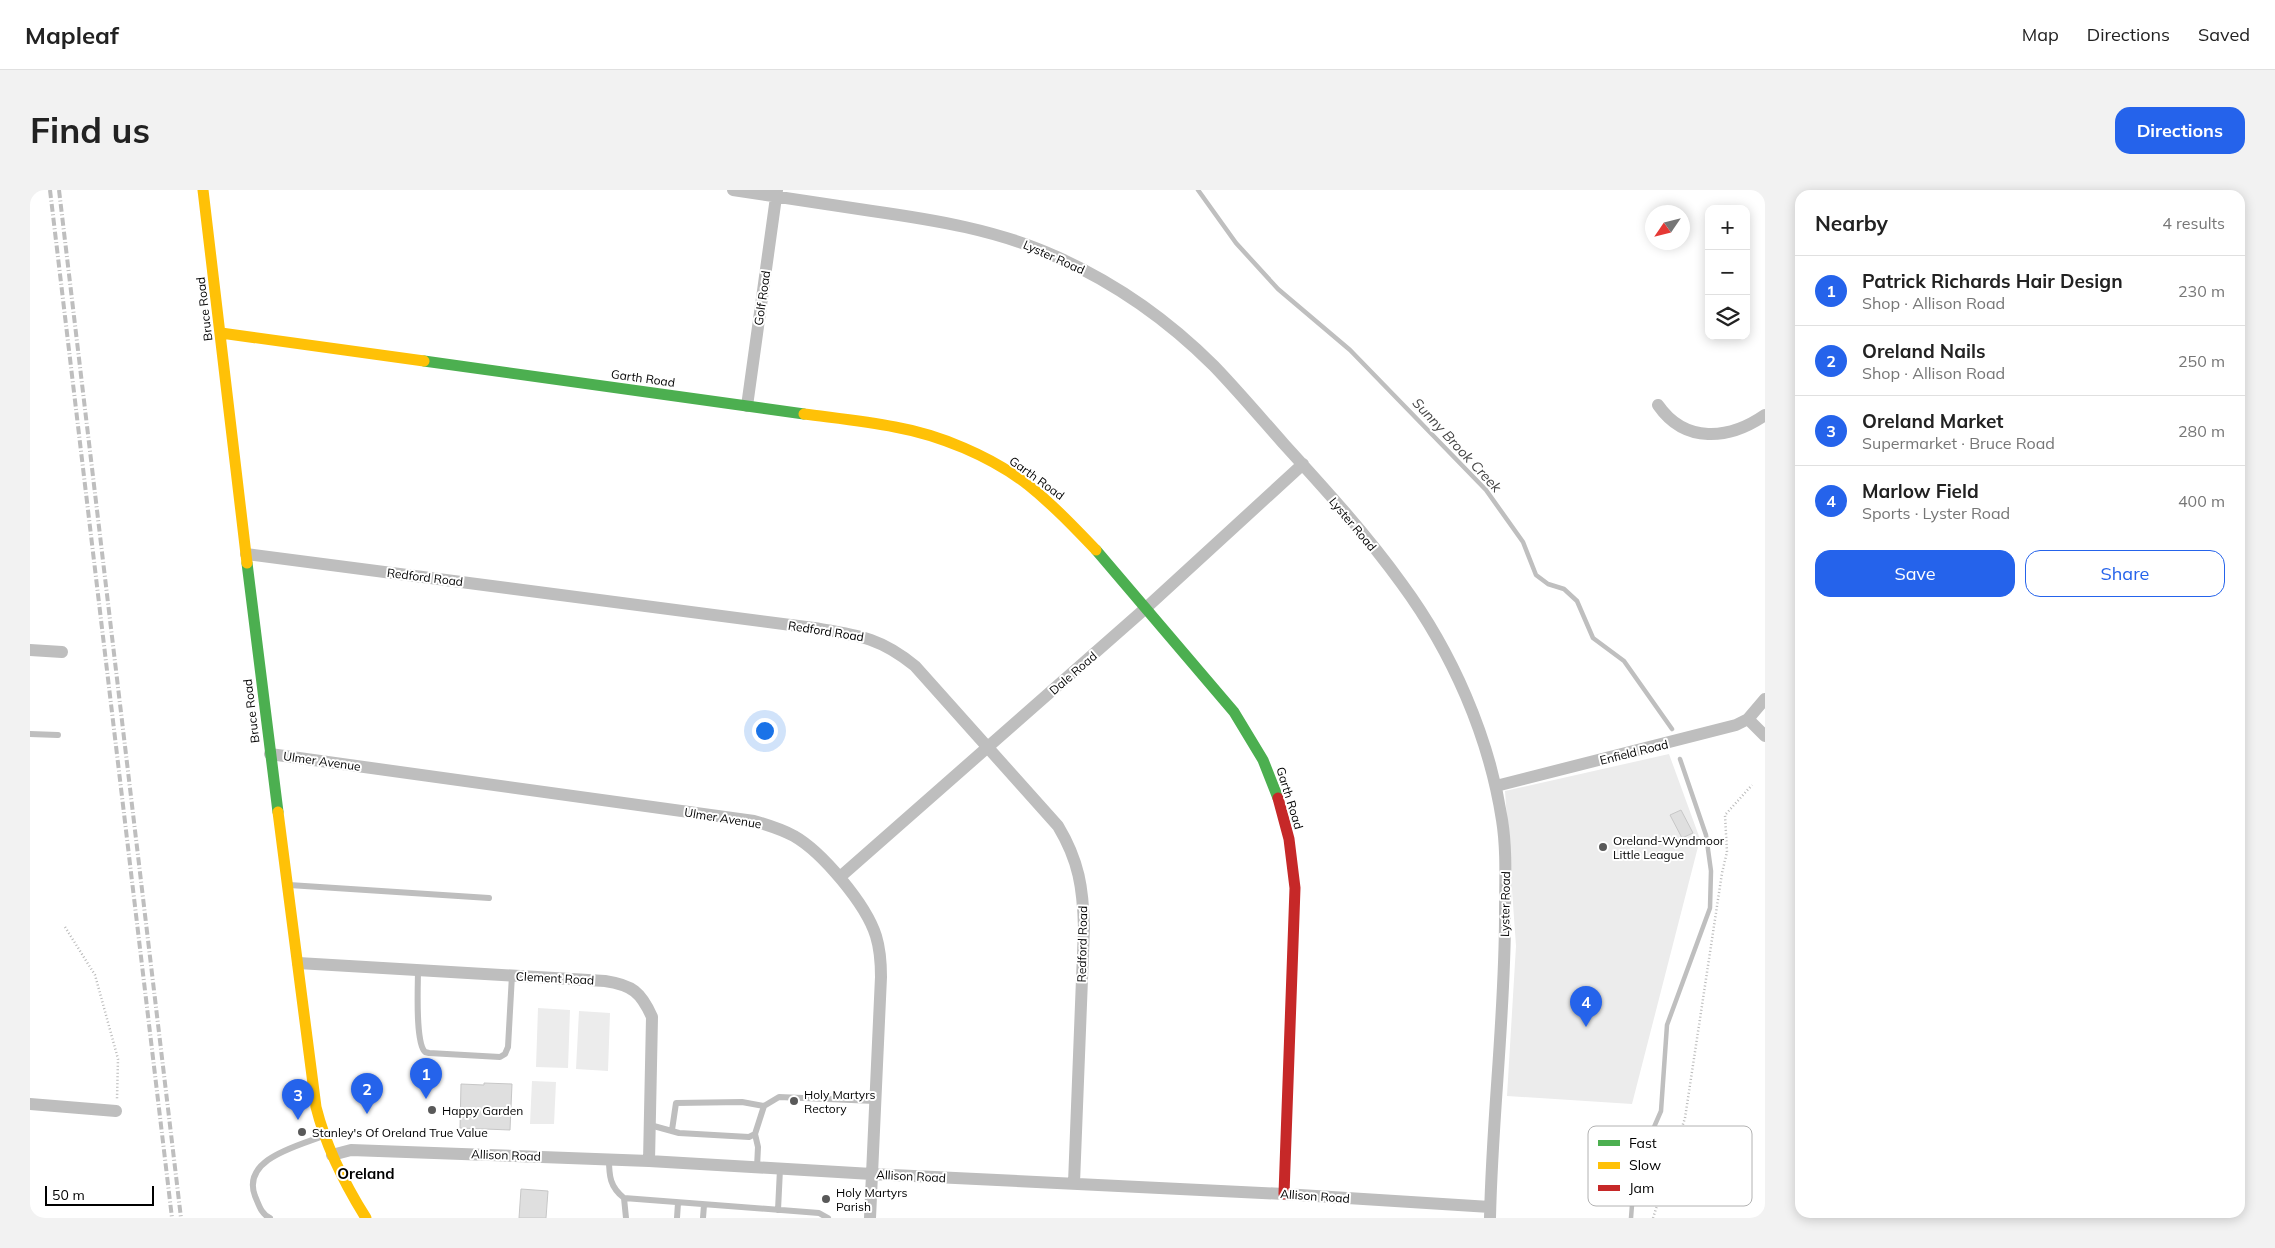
<!DOCTYPE html>
<html lang="en">
<head>
<meta charset="utf-8">
<style>
	body { margin:0; font-family:Mulish,sans-serif; background:#f2f2f2; color:#222 }
	.controls { position:absolute; right:15px; top:15px; display:grid; overflow:hidden; border-radius:10px; box-shadow:0 2px 12px #0003 }
	.controls button { width:45px; height:45px; display:grid; place-items:center; padding:0; border:0; border-bottom:1px solid #e0e0e0; background:#fff; color:#222; font:25px sans-serif }
	.compass { position:absolute; left:1615px; top:15px; width:45px; height:45px; border-radius:50%; background:#fff; box-shadow:0 2px 12px #0003; rotate:235deg }
	.scale { position:absolute; left:15px; bottom:12px; width:109px; box-sizing:border-box; padding-left:5px; border:2px solid #000; border-top:0; font-size:14px; line-height:18px; white-space:nowrap; color:#000; -webkit-text-stroke:4px #fff; paint-order:stroke }
	.you { position:absolute; left:734px; top:540px; width:18px; height:18px; margin:-12px; border:4px solid #fff; border-radius:50%; background:#1a73e8; box-shadow:0 0 0 8px #1a73e833 }
	.badge { display:grid; place-items:center; width:32px; height:32px; border-radius:50%; background:#2563eb; color:#fff; font-size:16px; font-weight:700 }
	.pin { position:absolute; translate:-50% -41px; filter:drop-shadow(0 1px 2px #0008) }
	.pin::after { content:''; position:absolute; top:26px; width:18px; height:15px; background:inherit; clip-path:polygon(0 0,100% 0,50% 100%) }
	.list { margin:0; padding:0; list-style:none }
	h2 { display:flex; justify-content:space-between; align-items:center; height:65px; margin:0; padding:0 20px; font-size:21px }
	h2 small { font-size:16px; font-weight:400; color:#767676 }
	.list li { display:grid; grid-template-columns:32px 1fr auto; gap:15px; align-items:center; box-sizing:border-box; height:70px; padding:0 20px; border-top:1px solid #e0e0e0 }
	.list b { display:block; font-size:19px; white-space:nowrap }
	.list p { margin:0; font-size:16px; white-space:nowrap; color:#767676 }
	.list em { font-size:16px; font-style:normal; color:#767676 }
	.actions { display:flex; gap:10px; padding:15px 20px }
	.actions a { flex:1; padding:11px 0; border:1px solid #2563eb; border-radius:15px; text-align:center; font-size:18px; color:#2563eb }
	.actions .main { background:#2563eb; color:#fff }
	.icon { flex:none; width:28px; height:28px; fill:none; stroke:currentColor; stroke-width:2; stroke-linecap:round; stroke-linejoin:round }
	.map { position:relative; flex:none; width:1735px; height:1028px; overflow:hidden; border-radius:15px }
	header { display:flex; align-items:center; gap:30px; box-sizing:border-box; height:70px; padding:0 25px; background:#fff; border-bottom:1px solid #e0e0e0 }
	header strong { font-size:24px }
	nav { display:flex; gap:28px; margin-inline-start:auto; font-size:18px }
	.intro { display:flex; align-items:center; justify-content:space-between; box-sizing:border-box; height:120px; padding:0 30px }
	h1 { margin:0; font-size:35px }
	.button { padding:12px 22px; border-radius:15px; background:#2563eb; color:#fff; font-size:18px; font-weight:700 }
	main { display:flex; gap:30px; padding:0 30px }
	aside { flex:1; background:#fff; border-radius:15px; box-shadow:0 2px 12px #0003 }
	.map>svg:first-child { display:block }
	.green { fill:#ececec }
	.lines { fill:none; stroke-linecap:round; stroke-linejoin:round }
	.stream { stroke:#bfbfbf; stroke-width:4.5 }
	.building { fill:#dfdfdf; stroke:#c7c7c7 }
	.path { stroke:#b9b9b9; stroke-width:2.5; stroke-dasharray:1 2.5; stroke-linecap:butt }
	.lane { stroke:#bebebe; stroke-width:6 }
	.street { stroke:#bebebe; stroke-width:12 }
	.fast { stroke:#4caf50; stroke-width:11 }
	.slow { stroke:#ffc107; stroke-width:11 }
	.jam { stroke:#c62828; stroke-width:11 }
	.rail { stroke:#bebebe; stroke-width:4; stroke-dasharray:8 2.5 1 2.5; stroke-linecap:butt }
	.poi-dot { fill:#595959; stroke:#fff; stroke-width:2 }
	.labels { text-anchor:middle; dominant-baseline:central; stroke-width:4; stroke-linejoin:round; paint-order:stroke }
	.street-label { font-size:12px; fill:#000; stroke:#fff }
	.poi-label { font-size:12px; fill:#000; stroke:#fff; text-anchor:start }
	.water-label { font-size:14px; font-style:italic; fill:#444; stroke:#fff }
	.quarter-label { font-size:15px; font-weight:bold; fill:#000; stroke:#fff }
	.key { fill:#fff; stroke:#b2b2b2; stroke-width:1 }
	.key-label { font-size:14px; fill:#000 }
</style>
</head>
<body>
<header>
<strong>Mapleaf</strong>
<nav><a>Map</a><a>Directions</a><a>Saved</a></nav>
</header>
<div class="intro"><h1>Find us</h1><a class="button">Directions</a></div>
<main>
<div class="map">
<svg width="1735" height="1028" viewBox="0 0 1735 1028">
	<rect width="100%" height="100%" fill="#fff"/>
	<path class="green" d="M1639,564l31,85 -68,265 -125,-8 9,-150 -11,-155z
		M508,818l32,2 -2,58 -32,-1z
		M549,821l31,2 -2,58 -32,-2z
		M502,891l24,1 -2,42h-24z"/>
	<g class="lines">
		<path class="stream" d="M1168,0l38,53 42,46 72,61 136,140 37,52 13,33 12,9 16,5 13,12 16,37 31,23 48,68
			M1601,1028l5,-65 15,-19 10,-23 6,-86 43,-117 1,-37 -5,-36 -26,-76"/>
	</g>
	<path class="building" d="M1651,620l12,23 -11,5 -12,-23z
		M454,893l28,1 -2,46 -50,-2 1,-44 23,1z
		M491,999l27,2 -2,27h-27z"/>
	<g class="lines">
		<path class="path" d="M35,737l30,48 23,84 -1,40
			M1623,1028l32,-100 37,-245 5,-21 -2,-37 27,-30"/>
		<path class="lane" d="M0,544l28,1
			M259,695l200,13
			M388,780c0,16 -3,72 7,82l4,1 71,4 5,-3 3,-7 4,-72
			M620,935l29,8 70,4 6,-3 9,-28 15,-9 96,4
			M642,940l4,-27 66,-1 22,4
			M725,944l3,13 -1,20
			M579,969c0,17 1,28 15,39l195,15 9,5
			M594,1008l2,20
			M748,1020l2,-41
			M240,1028c-9,-4 -11,-13 -15,-22 -14,-37 43,-50 68,-60
			M647,1028l1,-15
			M673,1028l1,-13"/>
		<path class="street" d="M703,0c46,7 92,14 139,21 63,9 126,19 185,46 58,26 112,64 157,109 24,25 46,51 69,77 41,45 83,91 119,141 50,68 87,152 100,236 5,31 3,64 3,96 0,101 -13,201 -15,302
			M1628,215c27,39 71,35 107,10
			M717,216l30,-216
			M216,364l568,74c43,7 66,9 101,38l143,160c21,35 25,62 26,102l-10,255
			M0,460l32,2
			M1718,529l17,17
			M240,564l484,67c14,4 27,8 40,15 28,16 72,68 82,100 4,13 5,27 5,41l-11,241
			M1466,596l240,-61 12,-6 17,-20
			M810,687l307,-270 156,-143
			M268,773l307,18c27,4 36,11 47,36l-3,144
			M0,914l86,7
			M302,965l19,-5 298,11 223,13 412,20 206,13"/>
		<path class="fast" d="M394,171l380,53
			M1066,360l138,162 29,48 15,38
			M217,373l31,249"/>
		<path class="slow" d="M173,0l44,373
			M191,143l203,28
			M774,224c30,4 61,7 91,13 45,8 95,29 132,57 25,20 47,43 69,66
			M248,622l38,295c10,40 28,76 50,111"/>
		<path class="jam" d="M1248,608l11,41 6,49 -11,306"/>
		<path class="rail" d="M20,0l122,1028
			M29,0l122,1028"/>
	</g>
	<g class="poi-dot">
		<circle cx="1573" cy="657" r="5"/>
		<circle cx="764" cy="911" r="5"/>
		<circle cx="402" cy="920" r="5"/>
		<circle cx="272" cy="942" r="5"/>
		<circle cx="796" cy="1009" r="5"/>
	</g>
	<g class="labels">
		<g class="street-label">
			<text transform="translate(1024 67) rotate(24)">Lyster Road</text>
			<text transform="translate(732 108) rotate(-82)">Golf Road</text>
			<text transform="translate(174 119) rotate(-97)">Bruce Road</text>
			<text transform="translate(613 188) rotate(8)">Garth Road</text>
			<text transform="translate(1007 288) rotate(36)">Garth Road</text>
			<text transform="translate(1323 334) rotate(50)">Lyster Road</text>
			<text transform="translate(395 387) rotate(7)">Redford Road</text>
			<text transform="translate(796 441) rotate(9)">Redford Road</text>
			<text transform="translate(1043 483) rotate(-41)">Dale Road</text>
			<text transform="translate(221 521) rotate(-97)">Bruce Road</text>
			<text transform="translate(1604 562) rotate(-14)">Enfield Road</text>
			<text transform="translate(292 571) rotate(8)">Ulmer Avenue</text>
			<text transform="translate(1260 608) rotate(73)">Garth Road</text>
			<text transform="translate(693 628) rotate(9)">Ulmer Avenue</text>
			<text transform="translate(1475 714) rotate(-89)">Lyster Road</text>
			<text transform="translate(1052 754) rotate(-89)">Redford Road</text>
			<text transform="translate(525 788) rotate(3)">Clement Road</text>
			<text transform="translate(476 965) rotate(2)">Allison Road</text>
			<text transform="translate(881 986) rotate(3)">Allison Road</text>
			<text transform="translate(1285 1006) rotate(4)">Allison Road</text>
		</g>
		<g class="poi-label">
			<text x="1583" y="650">Oreland-Wyndmoor<tspan x="1583" dy="14">Little League</tspan></text>
			<text x="774" y="904">Holy Martyrs<tspan x="774" dy="14">Rectory</tspan></text>
			<text x="412" y="920">Happy Garden</text>
			<text x="282" y="942">Stanley's Of Oreland True Value</text>
			<text x="806" y="1002">Holy Martyrs<tspan x="806" dy="14">Parish</tspan></text>
		</g>
		<g class="water-label">
			<text transform="translate(1427 255) rotate(47)">Sunny Brook Creek</text>
		</g>
		<g class="quarter-label">
			<text x="336" y="983">Oreland</text>
		</g>
	</g>
	<rect x="1558" y="936" width="164" height="80" rx="8" class="key"/>
	<rect x="1568" y="950" width="22" height="6" fill="#4caf50"/>
	<rect x="1568" y="972" width="22" height="7" fill="#ffc107"/>
	<rect x="1568" y="995" width="22" height="6" fill="#c62828"/>
	<g class="key-label">
		<text x="1599" y="958">Fast</text>
		<text x="1599" y="980">Slow</text>
		<text x="1599" y="1003">Jam</text>
	</g>
</svg>
<div class="controls">
<button>+</button>
<button>−</button>
<button><svg class="icon" aria-label="layers" viewBox="0 0 24 24"><path d="M12 4l9 5-9 5-9-5zM3 14l9 5 9-5"/></svg></button>
</div>
<svg class="compass" viewBox="-18 -18 36 36"><path d="M0-13l5 13h-10z" fill="#e53935"/><path d="M0 13l5-13h-10z" fill="#767676"/></svg>
<div class="scale">50 m</div>
<div class="you"></div>
<div class="pin badge" style="left:396px;top:909px">1</div>
<div class="pin badge" style="left:337px;top:924px">2</div>
<div class="pin badge" style="left:268px;top:930px">3</div>
<div class="pin badge" style="left:1556px;top:837px">4</div>
</div>
<aside>
<h2>Nearby<small>4 results</small></h2>
<ul class="list">
<li><span class="badge">1</span><div><b>Patrick Richards Hair Design</b><p>Shop · Allison Road</p></div><em>230 m</em></li>
<li><span class="badge">2</span><div><b>Oreland Nails</b><p>Shop · Allison Road</p></div><em>250 m</em></li>
<li><span class="badge">3</span><div><b>Oreland Market</b><p>Supermarket · Bruce Road</p></div><em>280 m</em></li>
<li><span class="badge">4</span><div><b>Marlow Field</b><p>Sports · Lyster Road</p></div><em>400 m</em></li>
</ul>
<div class="actions"><a class="main">Save</a><a>Share</a></div>
</aside>
</main>
</body>
</html>
